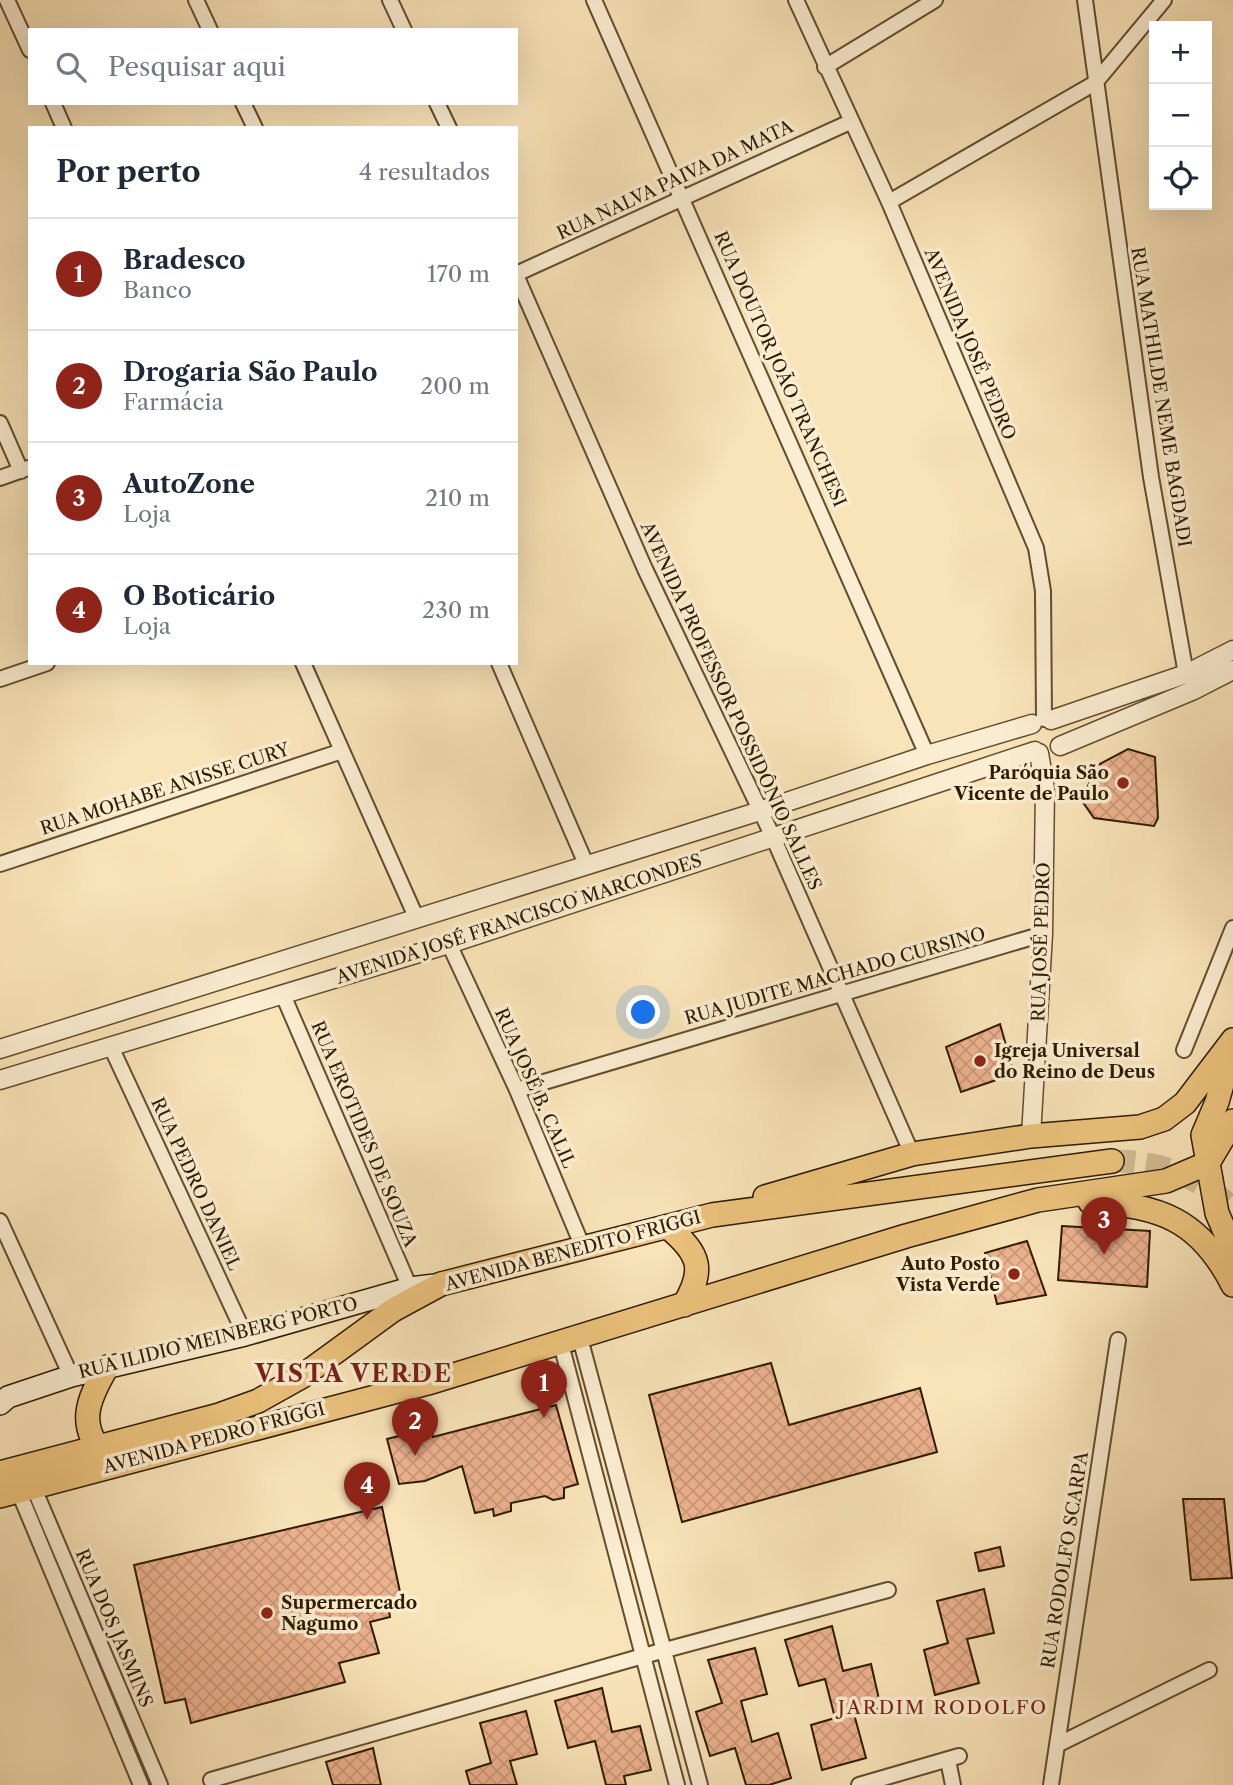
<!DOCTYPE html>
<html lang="pt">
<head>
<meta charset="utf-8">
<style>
	body { margin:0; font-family:"Libre Caslon Text",serif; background:#f2f2f3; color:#1f2937 }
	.controls { position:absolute; right:21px; top:21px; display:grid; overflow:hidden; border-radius:0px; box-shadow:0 7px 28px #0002 }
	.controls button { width:63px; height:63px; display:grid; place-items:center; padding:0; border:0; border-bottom:2px solid #e0e1e3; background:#fff; color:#1f2937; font:35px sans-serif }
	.you { position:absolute; left:644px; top:1013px; width:24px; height:24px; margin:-18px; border:5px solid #fff; border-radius:50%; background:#1a73e8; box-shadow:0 0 0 10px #1a73e833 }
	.badge { display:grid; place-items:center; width:46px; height:46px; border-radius:50%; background:#8f2418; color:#fff; font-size:23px; font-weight:700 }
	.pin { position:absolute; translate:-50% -58px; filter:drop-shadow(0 2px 4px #0008) }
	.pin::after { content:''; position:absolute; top:37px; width:24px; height:21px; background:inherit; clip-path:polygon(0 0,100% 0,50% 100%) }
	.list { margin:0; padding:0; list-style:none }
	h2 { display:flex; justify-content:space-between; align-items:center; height:91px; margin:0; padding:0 28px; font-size:30px }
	h2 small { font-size:23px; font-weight:400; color:#747a83 }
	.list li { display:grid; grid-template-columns:46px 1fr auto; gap:21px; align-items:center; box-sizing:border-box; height:112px; padding:0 28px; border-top:2px solid #e0e1e3 }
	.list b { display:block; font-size:26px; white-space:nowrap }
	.list p { margin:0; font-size:23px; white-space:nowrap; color:#747a83 }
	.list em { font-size:23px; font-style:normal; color:#747a83 }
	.icon { flex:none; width:38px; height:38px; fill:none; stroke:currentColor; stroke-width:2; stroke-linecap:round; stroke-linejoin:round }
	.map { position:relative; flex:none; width:1233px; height:1785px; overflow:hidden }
	.search { position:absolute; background:#fff; box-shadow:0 7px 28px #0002; left:28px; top:28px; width:490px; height:77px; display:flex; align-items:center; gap:18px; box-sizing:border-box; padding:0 24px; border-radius:0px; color:#747a83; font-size:26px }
	.panel { position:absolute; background:#fff; box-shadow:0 7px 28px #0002; left:28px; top:126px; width:490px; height:539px; border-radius:0px }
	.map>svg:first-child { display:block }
	.building { fill:url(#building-cross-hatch); stroke:#2f1b00; stroke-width:2 }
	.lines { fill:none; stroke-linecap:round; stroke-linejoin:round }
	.primary-tunnel { stroke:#d1bb93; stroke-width:23; stroke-dasharray:23 11; stroke-linecap:butt }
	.minor-casing { stroke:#624d2e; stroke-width:18 }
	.tertiary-casing { stroke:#624d2e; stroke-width:21 }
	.secondary-casing { stroke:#2f1b00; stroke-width:24 }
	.primary-casing { stroke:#2f1b00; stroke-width:26 }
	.minor { stroke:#fbedd1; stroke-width:14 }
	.tertiary { stroke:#fbedd1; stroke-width:18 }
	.secondary { stroke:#fbedd1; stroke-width:21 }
	.primary { stroke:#ecc27c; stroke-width:23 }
	.poi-dot { fill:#8f2418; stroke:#fbedd1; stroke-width:2.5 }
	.labels { text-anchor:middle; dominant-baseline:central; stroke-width:7; stroke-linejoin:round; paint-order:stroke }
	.street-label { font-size:18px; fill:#2f1b00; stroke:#fbedd1 }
	.poi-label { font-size:18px; font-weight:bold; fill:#2f1b00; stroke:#fbedd1; text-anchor:end }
	.neighbourhood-label { font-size:19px; letter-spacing:2px; fill:#7a1f14; stroke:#fbedd1 }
	.district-label { font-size:24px; font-weight:bold; letter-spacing:2px; fill:#7a1f14; stroke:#fbedd1 }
</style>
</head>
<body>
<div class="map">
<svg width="1233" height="1785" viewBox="0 0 1233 1785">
	<defs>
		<pattern id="building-cross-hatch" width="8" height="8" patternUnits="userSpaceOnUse" patternTransform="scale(1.75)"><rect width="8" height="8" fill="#ecb28e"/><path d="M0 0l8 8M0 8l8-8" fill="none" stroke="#cb9879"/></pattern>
	</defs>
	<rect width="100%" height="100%" fill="#f9e3b8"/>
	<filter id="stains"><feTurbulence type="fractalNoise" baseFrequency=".00286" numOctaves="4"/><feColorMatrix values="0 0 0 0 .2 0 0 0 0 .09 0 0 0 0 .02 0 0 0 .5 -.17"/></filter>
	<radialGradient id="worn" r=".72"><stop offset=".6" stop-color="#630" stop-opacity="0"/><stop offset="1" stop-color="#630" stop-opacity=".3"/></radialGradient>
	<path class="building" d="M1128,749l27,8 3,61 -4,8 -60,-8 -12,-17 14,-35z
		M1000,1024l14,50 -53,18 -15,-45z
		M1062,1226l88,5 -3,56 -89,-7z
		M1027,1241l19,54 -49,9 -12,-51z
		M771,1363l18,62 131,-37 17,64 -255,70 -33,-127z
		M556,1405l22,79 -14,4v10l-11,2 -8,-4 -34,7v8l-17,5 -1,-7 -18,4 -13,-47 -37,15 -26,3 -12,-45 44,-11 2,9z
		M1183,1499h41l8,79 -41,2z
		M382,1507l21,99 -14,3 1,8 -20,5 9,31 -40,10 6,19 -154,41 -6,-24 -20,4 -31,-138z
		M1000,1547l4,19 -25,5 -4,-18z
		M984,1589l10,44 -27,6 12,44 -44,12 -11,-45 24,-7 -11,-42z
		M832,1626l11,45 28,-7 10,44 -27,6 12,44 -44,12 -11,-45 24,-7 -10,-39 -26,7 -14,-46z
		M755,1648l12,46 -26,7 11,41 26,-9 13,45 -22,7h-23l-11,-37 -25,8 -14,-44 26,-9 -14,-43z
		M602,1688l10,44 28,-6 11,44 -27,6 2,9h-20l-11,-44 -27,7 -13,-47z
		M526,1711l11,43 -27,7 7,24h-47l-4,-14 25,-8 -11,-40z
		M373,1748l8,37h-48l-7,-23z"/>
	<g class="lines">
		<path class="primary-tunnel" d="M1112,1161c48,0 87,15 121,48"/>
		<defs>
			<path id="minor" d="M7,0l23,50
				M196,0l14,30
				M390,0l14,30
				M594,0l333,755
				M796,0l93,202 147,346 7,43 1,128
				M1085,0l66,477 35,197
				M825,67l110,-67
				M53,103l11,25
				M243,103l12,25
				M437,103l12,25
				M889,202l206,-119 69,-83
				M516,274l334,-152
				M516,275l129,294 128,268 139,317
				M0,423l21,48
				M0,478l28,-10
				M303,663l113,254
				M499,663l87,201
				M0,679l47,-16
				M0,864l342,-113
				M449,944l68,146 67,160
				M283,995l127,293
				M112,1049l133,286
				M1184,1050l49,-122
				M517,1090l526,-156
				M0,1221l71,155
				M580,1338l120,447
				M561,1344l116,441
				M33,1486l127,299
				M18,1490l123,295
				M1057,1745l152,-75
				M948,1760l5,25
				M211,1780l432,-124 245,-66
				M859,1785l100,-29
				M1051,1785l67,-445"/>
			<path id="tertiary" d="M1051,720l135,-46 47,-24
				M1060,746l134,-56 39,-20
				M0,1049l760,-238 167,-56 105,-31
				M0,1080l449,-136 586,-193
				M1031,1136l12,-202 2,-145 -6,-36"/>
			<path id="secondary" d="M0,1404l8,-7 63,-21 174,-41 165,-47 25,-3"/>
			<path id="primary" d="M1232,1049l-15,53 -14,33 14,78 16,37
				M765,1197l147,-43 119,-18 109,-9 24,-8 21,-16 48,-63
				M1090,1202c70,3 110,18 143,83
				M669,1228c31,26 36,42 15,77
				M107,1459c-31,-33 -20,-58 0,-92
				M0,1473l219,-58 39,-14 43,-24 92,-67 48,-26 271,-69 400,-54
				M0,1496l428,-113 478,-147 132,-36 128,-19 42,-18 25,-42"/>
		</defs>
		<use href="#minor" class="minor-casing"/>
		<use href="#tertiary" class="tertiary-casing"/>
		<use href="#secondary" class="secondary-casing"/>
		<use href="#primary" class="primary-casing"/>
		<use href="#minor" class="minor"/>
		<use href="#tertiary" class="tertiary"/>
		<use href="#secondary" class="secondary"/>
		<use href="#primary" class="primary"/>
	</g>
	<g class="poi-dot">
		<circle cx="1123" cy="783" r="7"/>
		<circle cx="980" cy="1061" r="7"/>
		<circle cx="1014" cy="1274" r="7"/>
		<circle cx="267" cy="1613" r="7"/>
	</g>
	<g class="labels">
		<g class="street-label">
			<text transform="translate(675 180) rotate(-25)">RUA NALVA PAIVA DA MATA</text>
			<text transform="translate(970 344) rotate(67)">AVENIDA JOSÉ PEDRO</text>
			<text transform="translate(780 369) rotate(66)">RUA DOUTOR JOÃO TRANCHESI</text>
			<text transform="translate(1161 397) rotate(81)">RUA MATHILDE NEME BAGDADI</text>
			<text transform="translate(731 706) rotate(65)">AVENIDA PROFESSOR POSSIDÔNIO SALLES</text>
			<text transform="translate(165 789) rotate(-18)">RUA MOHABE ANISSE CURY</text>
			<text transform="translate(519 919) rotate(-18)">AVENIDA JOSÉ FRANCISCO MARCONDES</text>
			<text transform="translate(1041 942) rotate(-88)">RUA JOSÉ PEDRO</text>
			<text transform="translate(835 976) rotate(-16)">RUA JUDITE MACHADO CURSINO</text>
			<text transform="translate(535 1088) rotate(66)">RUA JOSÉ B. CALIL</text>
			<text transform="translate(364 1134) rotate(67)">RUA EROTIDES DE SOUZA</text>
			<text transform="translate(196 1184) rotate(65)">RUA PEDRO DANIEL</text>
			<text transform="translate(573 1251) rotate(-15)">AVENIDA BENEDITO FRIGGI</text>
			<text transform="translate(218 1338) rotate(-14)">RUA ILIDIO MEINBERG PORTO</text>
			<text transform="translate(214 1438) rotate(-15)">AVENIDA PEDRO FRIGGI</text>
			<text transform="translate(1065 1560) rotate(-81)">RUA RODOLFO SCARPA</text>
			<text transform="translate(114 1628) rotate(67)">RUA DOS JASMINS</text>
		</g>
		<g class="poi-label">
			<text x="1109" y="773">Paróquia São<tspan x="1109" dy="21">Vicente de Paulo</tspan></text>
			<text x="994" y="1051" text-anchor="start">Igreja Universal<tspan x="994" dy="21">do Reino de Deus</tspan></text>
			<text x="1000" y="1264">Auto Posto<tspan x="1000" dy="21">Vista Verde</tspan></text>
			<text x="281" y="1603" text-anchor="start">Supermercado<tspan x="281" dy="21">Nagumo</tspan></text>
		</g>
		<g class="neighbourhood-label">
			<text x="943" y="1707">JARDIM RODOLFO</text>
		</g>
		<g class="district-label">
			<text x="354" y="1373">VISTA VERDE</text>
		</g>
	</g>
	<rect width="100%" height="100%" filter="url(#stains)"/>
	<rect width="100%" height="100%" fill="url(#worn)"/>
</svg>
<div class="controls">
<button>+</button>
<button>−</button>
<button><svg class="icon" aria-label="locate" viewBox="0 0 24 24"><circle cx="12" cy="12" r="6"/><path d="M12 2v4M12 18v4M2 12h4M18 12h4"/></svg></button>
</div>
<div class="you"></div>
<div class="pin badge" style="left:544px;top:1418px">1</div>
<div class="pin badge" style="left:415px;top:1456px">2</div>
<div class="pin badge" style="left:1104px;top:1255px">3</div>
<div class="pin badge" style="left:367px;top:1520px">4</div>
<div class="search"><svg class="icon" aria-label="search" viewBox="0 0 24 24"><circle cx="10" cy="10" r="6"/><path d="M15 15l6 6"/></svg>Pesquisar aqui</div>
<section class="panel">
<h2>Por perto<small>4 resultados</small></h2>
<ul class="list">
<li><span class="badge">1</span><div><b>Bradesco</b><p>Banco</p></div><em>170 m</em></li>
<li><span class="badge">2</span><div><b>Drogaria São Paulo</b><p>Farmácia</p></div><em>200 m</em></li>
<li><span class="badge">3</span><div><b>AutoZone</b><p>Loja</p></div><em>210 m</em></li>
<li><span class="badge">4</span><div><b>O Boticário</b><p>Loja</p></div><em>230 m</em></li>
</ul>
</section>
</div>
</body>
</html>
